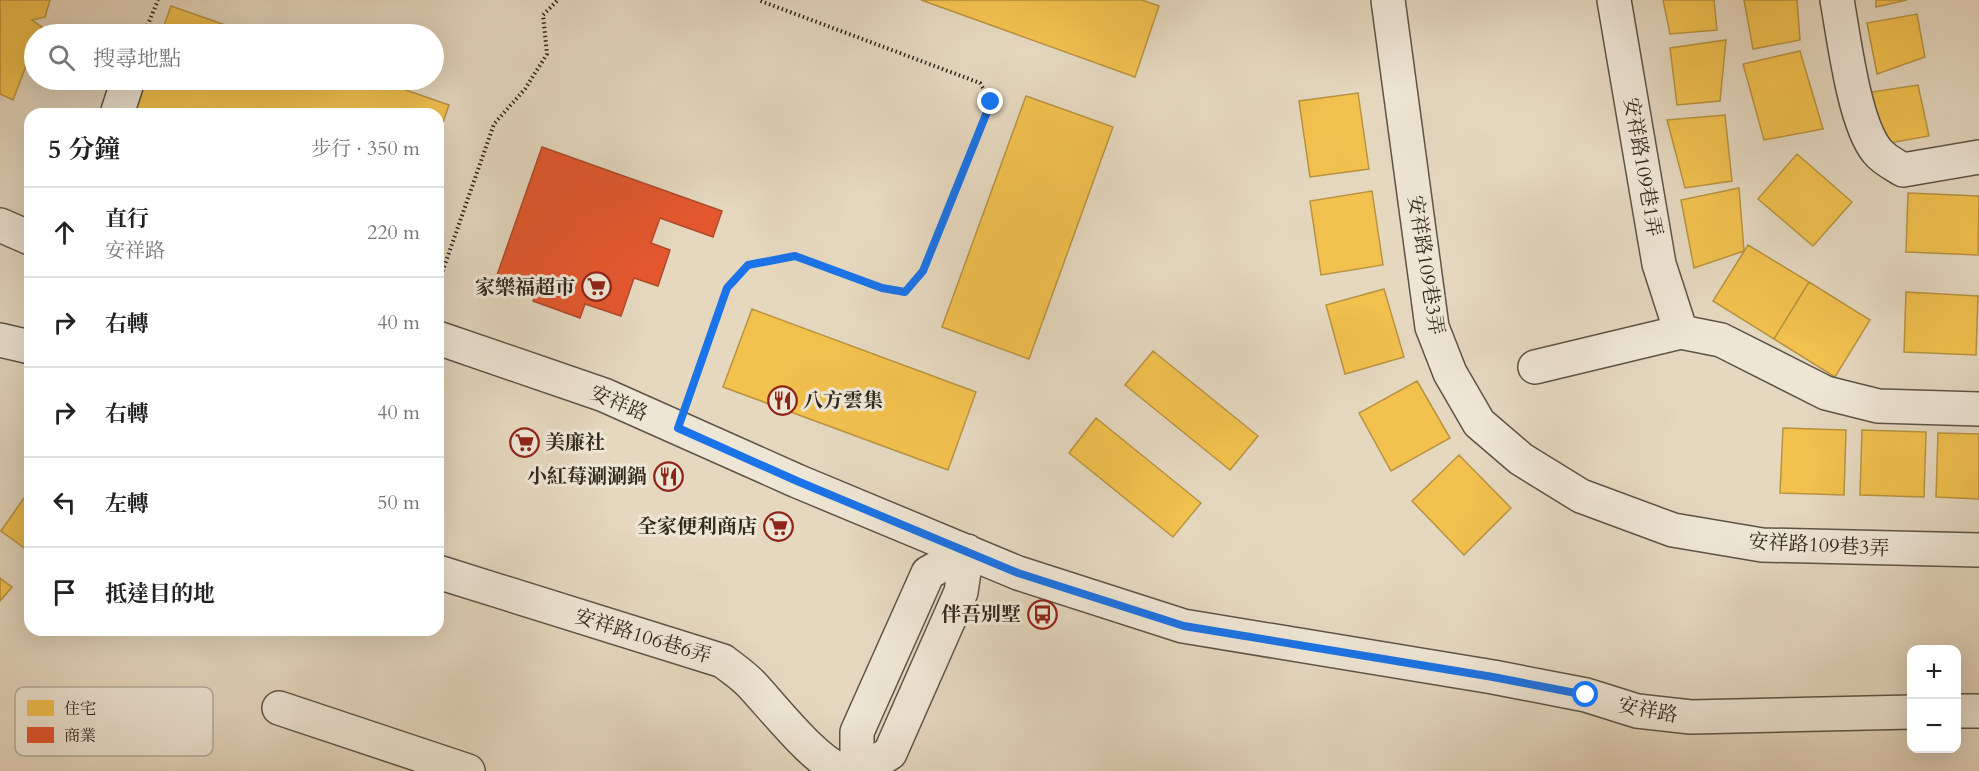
<!DOCTYPE html>
<html lang="zh-TW">
<head>
<meta charset="utf-8">
<style>
	body { margin:0; font-family:Cardo,"Noto Serif TC",serif; background:#f6f6f6; color:#222 }
	.controls { position:absolute; right:18px; bottom:18px; display:grid; overflow:hidden; border-radius:12px; box-shadow:0 6px 24px #0002 }
	.controls button { width:54px; height:54px; display:grid; place-items:center; padding:0; border:0; border-bottom:2px solid #e0e0e0; background:#fff; color:#222; font:30px sans-serif }
	.stop { position:absolute; width:18px; height:18px; margin:-14px; border:4px solid #1a73e8; border-radius:50%; background:#fff }
	.stop.end { background:#1a73e8; border-color:#fff; box-shadow:0 2px 6px #0008 }
	.list { margin:0; padding:0; list-style:none }
	h2 { display:flex; justify-content:space-between; align-items:center; height:78px; margin:0; padding:0 24px; font-size:26px }
	h2 small { font-size:20px; font-weight:400; color:#767676 }
	.list li { display:grid; grid-template-columns:39px 1fr auto; gap:18px; align-items:center; box-sizing:border-box; height:90px; padding:0 24px; border-top:2px solid #e0e0e0 }
	.list b { display:block; font-size:22px; white-space:nowrap }
	.list p { margin:0; font-size:20px; white-space:nowrap; color:#767676 }
	.list em { font-size:20px; font-style:normal; color:#767676 }
	.icon { flex:none; width:33px; height:33px; fill:none; stroke:currentColor; stroke-width:2; stroke-linecap:round; stroke-linejoin:round }
	.map { position:relative; flex:none; width:1979px; height:771px; overflow:hidden }
	.search { position:absolute; background:#fff; box-shadow:0 6px 24px #0002; left:24px; top:24px; width:420px; height:66px; display:flex; align-items:center; gap:15px; box-sizing:border-box; padding:0 21px; border-radius:33px; color:#767676; font-size:22px }
	.panel { position:absolute; background:#fff; box-shadow:0 6px 24px #0002; left:24px; top:108px; width:420px; height:528px; border-radius:18px }
	.map>svg:first-child { display:block }
	.homes { fill:#f2c14e; stroke:#b89340; stroke-width:1.5 }
	.shops { fill:#e4572e; stroke:#ae4929; stroke-width:1.5 }
	.lines { fill:none; stroke-linecap:round; stroke-linejoin:round }
	.minor-casing { stroke:#5e5446; stroke-width:36 }
	.path { stroke:#31281e; stroke-width:4; stroke-dasharray:1.5 3; stroke-linecap:butt }
	.minor { stroke:#eee6d5; stroke-width:33 }
	.route { stroke:#1a73e8; stroke-width:8 }
	.labels { text-anchor:middle; dominant-baseline:central; stroke-width:6; stroke-linejoin:round; paint-order:stroke }
	.street-label { font-size:20px; fill:#31281e; stroke:#eee6d5 }
	.poi-label { font-size:20px; font-weight:bold; fill:#31281e; stroke:#eee6d5; text-anchor:end }
	.key { fill:#eee6d5; stroke:#b5ad9e; stroke-width:1.5 }
	.key-label { font-size:16px; fill:#31281e }
</style>
</head>
<body>
<div class="map">
<svg width="1979" height="771" viewBox="0 0 1979 771">
	<rect width="100%" height="100%" fill="#e5d8bf"/>
	<filter id="stains"><feTurbulence type="fractalNoise" baseFrequency=".00333" numOctaves="4"/><feColorMatrix values="0 0 0 0 .2 0 0 0 0 .09 0 0 0 0 .02 0 0 0 .5 -.17"/></filter>
	<radialGradient id="worn" r=".72"><stop offset=".6" stop-color="#630" stop-opacity="0"/><stop offset="1" stop-color="#630" stop-opacity=".3"/></radialGradient>
	<path class="homes" d="M0,0h50l-5,17 -13,3 10,7 -3,7h-5v11l-21,55 -13,-6z
		M921,0h221l17,6 -24,71z
		M1663,0h51l3,30 -47,4z
		M1744,0h53l3,40 -47,9z
		M1876,0h31l-31,7z
		M171,6l80,28h-90z
		M1917,14l8,43 -48,17 -10,-51z
		M1726,40l-6,61 -43,4 -7,-57z
		M1800,51l23,78 -59,11 -21,-76z
		M145,80h232l72,25 -11,32v-23h-305z
		M1918,85l11,51 -45,8 -19,-51z
		M1358,93l11,76 -59,8 -11,-76z
		M1026,96l87,31 -84,232 -87,-32z
		M1725,115l7,66 -47,7 -18,-68z
		M1797,154l55,48 -39,44 -55,-47z
		M1739,188l5,63 -50,17 -13,-68z
		M1372,191l11,74 -62,10 -11,-74z
		M1908,193l71,3 -1,59 -72,-3z
		M1748,245l61,37 -35,57 -61,-38z
		M1809,282l61,38 -35,57 -61,-38z
		M1384,289l20,68 -59,17 -19,-69z
		M1906,292l72,4 -2,59 -72,-3z
		M752,309l224,83 -28,78 -225,-83z
		M1153,351l105,85 -28,34 -105,-85z
		M1417,381l33,57 -59,33 -32,-58z
		M1096,418l105,85 -28,34 -104,-84z
		M1783,428l63,2 -2,65 -64,-2z
		M1862,430l64,2 -2,65 -64,-2z
		M1938,433l41,1v65l-43,-2z
		M1459,455l52,53 -47,47 -52,-54z
		M24,498l6,4v50l-29,-21z
		M0,578l12,9 -12,14z"/>
	<path class="shops" d="M542,147l180,64 -9,26 -53,-19 -9,25 19,7 -12,36 -24,-8 -13,38 -36,-12 -5,14 -47,-17 4,-11 -40,-15z"/>
	<g class="lines">
		<defs>
			<path id="minor" d="M1388,0l44,327 18,46 29,50 42,36 60,37 92,34 89,15 217,5
				M1614,0l45,264 22,68
				M1837,0c7,38 17,123 40,151 6,8 18,14 26,19l76,-13
				M117,114l11,-34
				M0,225l30,13
				M438,338l166,57 193,86 221,92 165,53 310,51 93,18 51,16 54,6 221,-5
				M0,340l30,7
				M1535,367l146,-35 40,8 105,53 52,13 101,3
				M438,572l285,89c10,8 21,15 29,24 21,22 66,81 93,86
				M279,708l189,63
				M1956,711h23
				M857,771v-39l71,-159 39,-22
				M861,771l29,-18 71,-161 6,-41"/>
		</defs>
		<use href="#minor" class="minor-casing"/>
		<path class="path" d="M144,34l14,-34
			M438,284l56,-160 31,-35 22,-35 -4,-39 15,-15
			M687,400l40,-112 21,-23 47,-9 87,32 23,4 18,-21 68,-169 -11,-19 -222,-83"/>
		<use href="#minor" class="minor"/>
	</g>
	<g class="lines">
		<path class="route" d="M991,102l-68,169 -18,21 -23,-4 -87,-32 -47,9 -21,23 -49,140 119,53 221,92 166,53 309,51 93,18"/>
	</g>
	<defs>
		<symbol id="supermarket-ring" viewBox="-11 -11 22 22"><circle r="9.5" fill="#eee6d5" stroke="#8f2418" stroke-width="1.5"/><path d="M-6-5.5h2.5l.6 2H6L4.5 2H-2.5L-4.4-4H-6ZM-1.5 3.2a1.3 1.3 0 1 0 .1 0ZM3 3.2a1.3 1.3 0 1 0 .1 0Z" fill="#8f2418"/></symbol>
		<symbol id="restaurant-ring" viewBox="-11 -11 22 22"><circle r="9.5" fill="#eee6d5" stroke="#8f2418" stroke-width="1.5"/><path d="M-5-6h1v4h1v-4h1v4h1v-4h1v5L-1.5 .5V6h-2V.5L-5-1ZM5-6V6H3V1.5H1.5Q1.5-4 5-6Z" fill="#8f2418"/></symbol>
		<symbol id="bus-ring" viewBox="-11 -11 22 22"><circle r="9.5" fill="#eee6d5" stroke="#8f2418" stroke-width="1.5"/><path d="M-5-6H5V4H4V6H2V4H-2V6H-4V4H-5ZM-3.5-4V0h7V-4ZM-3.5 1.2v1.5H-2V1.2ZM2 1.2v1.5H3.5V1.2Z" fill="#8f2418"/></symbol>
	</defs>
	<g fill-rule="evenodd">
		<use href="#supermarket-ring" x="580" y="270" width="33" height="33"/>
		<use href="#restaurant-ring" x="766" y="384" width="33" height="33"/>
		<use href="#supermarket-ring" x="508" y="426" width="33" height="33"/>
		<use href="#restaurant-ring" x="652" y="460" width="33" height="33"/>
		<use href="#supermarket-ring" x="762" y="510" width="33" height="33"/>
		<use href="#bus-ring" x="1026" y="598" width="33" height="33"/>
	</g>
	<g class="labels">
		<g class="street-label">
			<text transform="translate(1643 167) rotate(80)">安祥路109巷1弄</text>
			<text transform="translate(1426 265) rotate(81)">安祥路109巷3弄</text>
			<text transform="translate(619 403) rotate(23)">安祥路</text>
			<text transform="translate(1819 545) rotate(3)">安祥路109巷3弄</text>
			<text transform="translate(643 636) rotate(17)">安祥路106巷6弄</text>
			<text transform="translate(1648 710) rotate(11)">安祥路</text>
		</g>
		<g class="poi-label">
			<text x="575" y="287">家樂福超市</text>
			<text x="803" y="400" text-anchor="start">八方雲集</text>
			<text x="545" y="442" text-anchor="start">美廉社</text>
			<text x="647" y="476">小紅莓涮涮鍋</text>
			<text x="757" y="526">全家便利商店</text>
			<text x="1021" y="614">伴吾別墅</text>
		</g>
	</g>
	<rect x="15" y="687" width="198" height="69" rx="9" class="key"/>
	<rect x="27" y="700" width="27" height="16" fill="#f2c14e"/>
	<rect x="27" y="727" width="27" height="16" fill="#e4572e"/>
	<g class="key-label">
		<text x="64" y="714">住宅</text>
		<text x="64" y="741">商業</text>
	</g>
	<rect width="100%" height="100%" filter="url(#stains)"/>
	<rect width="100%" height="100%" fill="url(#worn)"/>
</svg>
<div class="controls">
<button>+</button>
<button>−</button>
</div>
<div class="stop" style="left:1586px;top:695px"></div>
<div class="stop end" style="left:991px;top:102px"></div>
<div class="search"><svg class="icon" aria-label="search" viewBox="0 0 24 24"><circle cx="10" cy="10" r="6"/><path d="M15 15l6 6"/></svg>搜尋地點</div>
<section class="panel">
<h2>5 分鐘<small>步行 · 350 m</small></h2>
<ul class="list">
<li><svg class="icon" aria-label="ahead" viewBox="0 0 24 24"><path d="M12 20V5M6 11l6-6 6 6"/></svg><div><b>直行</b><p>安祥路</p></div><em>220 m</em></li>
<li><svg class="icon" aria-label="right" viewBox="0 0 24 24"><path d="M7 20v-9h11M14 6l5 5-5 5"/></svg><div><b>右轉</b></div><em>40 m</em></li>
<li><svg class="icon" aria-label="right" viewBox="0 0 24 24"><path d="M7 20v-9h11M14 6l5 5-5 5"/></svg><div><b>右轉</b></div><em>40 m</em></li>
<li><svg class="icon" aria-label="left" viewBox="0 0 24 24"><path d="M17 20v-9H6M10 6l-5 5 5 5"/></svg><div><b>左轉</b></div><em>50 m</em></li>
<li><svg class="icon" aria-label="arrive" viewBox="0 0 24 24"><path d="M6 21V4h12l-3 4 3 4H6"/></svg><div><b>抵達目的地</b></div></li>
</ul>
</section>
</div>
</body>
</html>
